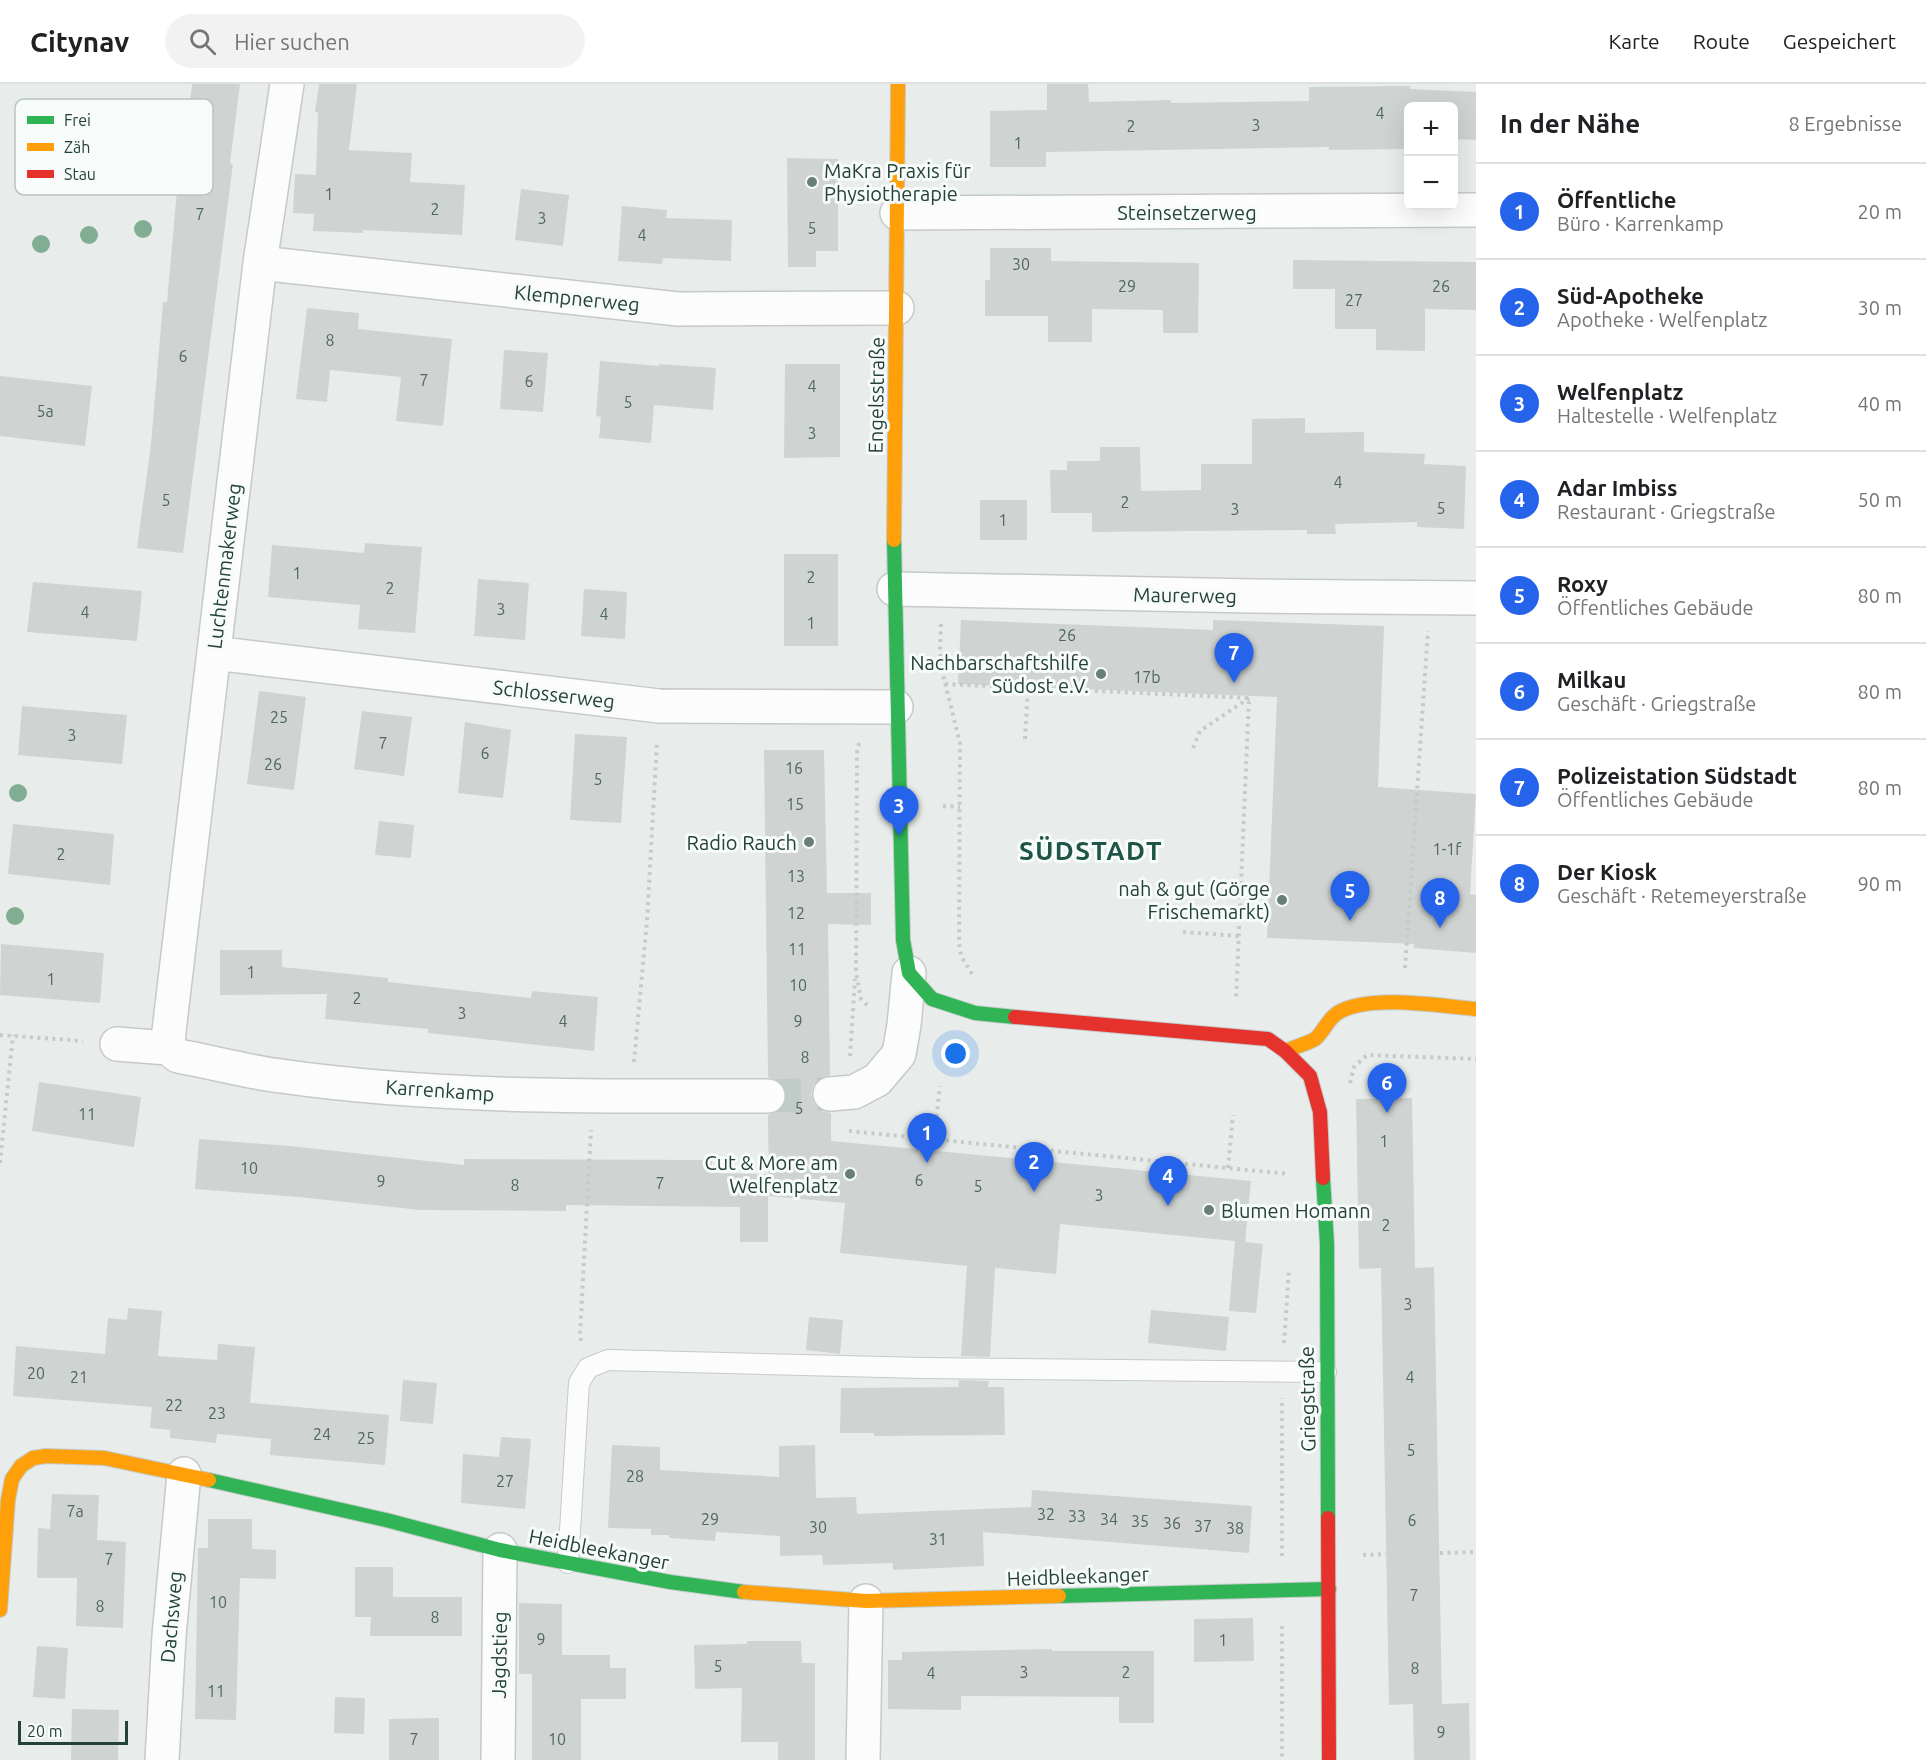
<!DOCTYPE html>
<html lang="de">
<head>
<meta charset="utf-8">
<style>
	body { margin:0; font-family:Ubuntu,sans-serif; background:#f2f2f2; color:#202124 }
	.controls { position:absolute; right:18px; top:18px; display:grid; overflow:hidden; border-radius:9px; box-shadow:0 6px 24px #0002 }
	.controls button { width:54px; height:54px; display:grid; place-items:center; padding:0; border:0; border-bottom:2px solid #e0e0e0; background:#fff; color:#202124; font:30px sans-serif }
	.scale { position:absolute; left:18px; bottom:15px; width:110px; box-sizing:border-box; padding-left:6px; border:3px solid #24423a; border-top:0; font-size:16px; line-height:21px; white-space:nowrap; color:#24423a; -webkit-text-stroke:4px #f7fbf9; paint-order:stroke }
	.you { position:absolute; left:956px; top:970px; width:21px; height:21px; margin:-15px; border:4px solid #fff; border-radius:50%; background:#1a73e8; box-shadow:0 0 0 9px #1a73e833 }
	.badge { display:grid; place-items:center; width:39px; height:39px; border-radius:50%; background:#2563eb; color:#fff; font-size:20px; font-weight:700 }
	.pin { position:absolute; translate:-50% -50px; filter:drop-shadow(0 2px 3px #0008) }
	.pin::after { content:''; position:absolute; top:32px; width:21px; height:18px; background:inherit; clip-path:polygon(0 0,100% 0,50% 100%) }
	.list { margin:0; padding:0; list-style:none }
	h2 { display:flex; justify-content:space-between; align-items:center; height:78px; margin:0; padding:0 24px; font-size:26px }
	h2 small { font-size:20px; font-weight:400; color:#757577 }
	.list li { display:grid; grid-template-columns:39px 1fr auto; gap:18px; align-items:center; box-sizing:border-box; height:96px; padding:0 24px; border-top:2px solid #e0e0e0 }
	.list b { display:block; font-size:22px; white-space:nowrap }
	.list p { margin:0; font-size:20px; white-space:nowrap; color:#757577 }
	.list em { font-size:20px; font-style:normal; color:#757577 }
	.icon { flex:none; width:33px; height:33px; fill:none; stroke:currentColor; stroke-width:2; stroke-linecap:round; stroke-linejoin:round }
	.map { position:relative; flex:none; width:1476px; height:1676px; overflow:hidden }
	header { display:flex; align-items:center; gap:36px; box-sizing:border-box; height:84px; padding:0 30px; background:#fff; border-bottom:2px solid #e0e0e0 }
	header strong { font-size:28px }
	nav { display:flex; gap:33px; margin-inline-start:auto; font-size:21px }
	.search { width:420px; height:54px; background:#f2f2f2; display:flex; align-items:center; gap:15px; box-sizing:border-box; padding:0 21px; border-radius:33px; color:#757577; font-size:22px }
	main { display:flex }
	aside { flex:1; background:#fff }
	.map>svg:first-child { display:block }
	.building { fill:#cfd4d2 }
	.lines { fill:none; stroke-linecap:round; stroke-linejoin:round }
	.street-tunnel { stroke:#c1cbc8; stroke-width:33; stroke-dasharray:33 16; stroke-linecap:butt }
	.lane-casing { stroke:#c5cac8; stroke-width:22 }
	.street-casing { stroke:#c5cac8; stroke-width:36 }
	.fast-casing { stroke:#c3cbc8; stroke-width:16 }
	.slow-casing { stroke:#c3cbc8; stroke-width:16 }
	.jam-casing { stroke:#c3cbc8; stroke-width:16 }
	.path { stroke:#c3ccca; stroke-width:4; stroke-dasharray:3 4.5; stroke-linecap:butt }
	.lane { stroke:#fcfcfc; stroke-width:20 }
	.street { stroke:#fcfcfc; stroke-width:33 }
	.fast { stroke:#30b455; stroke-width:14 }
	.slow { stroke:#ff9f0a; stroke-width:14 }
	.jam { stroke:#e5322d; stroke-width:14 }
	.tree { fill:#81ae93 }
	.poi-dot { fill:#697e78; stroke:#f7fbf9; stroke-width:2 }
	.labels { text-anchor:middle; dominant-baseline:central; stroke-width:6; stroke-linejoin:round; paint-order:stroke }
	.number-label { font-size:16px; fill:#506761 }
	.poi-label { font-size:20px; fill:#24423a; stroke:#f7fbf9; text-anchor:end }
	.street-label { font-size:20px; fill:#24423a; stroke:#f7fbf9 }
	.district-label { font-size:26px; font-weight:bold; letter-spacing:1.5px; fill:#1f5548; stroke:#f7fbf9 }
	.key { fill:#f7fbf9; stroke:#b8c4c0; stroke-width:1.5 }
	.key-label { font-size:16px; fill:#24423a }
</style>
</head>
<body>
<header>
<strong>Citynav</strong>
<div class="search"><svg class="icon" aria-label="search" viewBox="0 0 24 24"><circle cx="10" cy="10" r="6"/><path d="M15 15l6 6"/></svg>Hier suchen</div>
<nav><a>Karte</a><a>Route</a><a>Gespeichert</a></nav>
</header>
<main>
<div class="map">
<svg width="1476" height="1676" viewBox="0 0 1476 1676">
	<rect width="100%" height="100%" fill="#e8edeb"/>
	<path class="building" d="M192,0h48l-10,79 3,1 -50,389 -46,-5 14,-104 12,-142h4l13,-146 4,1z
		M319,0h38l-8,66 63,3 -2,29 55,3 -3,50 -99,-5v3l-50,-2 1,-17 -21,-1 2,-39 21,1 2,-63h-3z
		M1047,0h41l1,18 82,-2v3l138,-2v-14l101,-1v3l66,3v48l-22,-1v-33h-46v43l-79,1v-3l-283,5v15h-56v-56l57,-1z
		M787,74l51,1v92h-22v16h-28z
		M521,105l48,6 -6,51 -48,-6z
		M622,122l45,4 -1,8 66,2 -1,41 -68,-3 -1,6 -44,-3z
		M990,164h61v13l148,2 -1,70h-35v-23l-71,-1v33h-44v-26h-63v-36h5z
		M1293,176l183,2v48l-51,-1v42l-49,-1v-21h-41v-40h-42z
		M307,224l52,5 -1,16 94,10 -9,87 -47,-5 5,-44 -71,-7 -3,32 -31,-3z
		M504,266l44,3 -5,59 -43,-3z
		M600,277l59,5v-2l57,4 -3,42 -59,-5 -3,38 -52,-5 2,-21 -5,-1z
		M785,280h55v93l-56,1z
		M0,292l92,10 -7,60 -85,-10z
		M1305,334v15l59,-1v20l61,2 -1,10 42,2 -2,63 -47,-2v-5l-82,2 1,10h-29v-4l-215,2v-19h-41l-1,-43h17v-9h33v-14h40l1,44 60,-1v-26h51v-45z
		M980,416h47v40h-47z
		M365,459l57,4 -7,86 -57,-4 2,-24 -92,-8 4,-52 92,8z
		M784,470h54v92h-54z
		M478,495l51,4 -4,57 -51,-4z
		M33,498l109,9 -5,50 -110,-9z
		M584,505l43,3 -2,47 -44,-3z
		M961,536l252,10v-10l171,6 -6,161 98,7 -6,100 6,1v58l-62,-5v-4l-147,-6 10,-241 -319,-13z
		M259,607l47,6 -12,93 -47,-6z
		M22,622l105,9 -5,49 -104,-9z
		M362,627l50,6 -8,59 -50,-7z
		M465,638l46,8 -8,68 -45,-5z
		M575,650l52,3 -6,86 -51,-3z
		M764,666h60l3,143h44v32l-43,-1 2,151 -11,4 -6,7 -2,9 4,10 7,6 9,2v28l420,40 -6,61 18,2 -7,69 -27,-2 6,-70 -175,-17 -4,50 -61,-6 -5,89 -29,-1 6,-90 -127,-13 5,-50 -76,-7 -1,-81 10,-3 6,-6 3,-11 -3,-8 -6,-7 -10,-3z
		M379,737l35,4 -3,33 -36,-3z
		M13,740l101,10 -4,51 -102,-11z
		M1,860l103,9 -4,50 -100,-8z
		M220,866h62v17l106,11v4l143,16 1,-7 66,6 -4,54 -166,-18v-4l-103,-10 2,-25 -107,1z
		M39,998l102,15 -7,50 -102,-16z
		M1412,1014l3,170 19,-1 8,437 27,-1 1,57h-56l-1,-56 -24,1 -8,-437 -22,1 -3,-170z
		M199,1055l91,7 174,19v-6l248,1v13l56,1v68h-28v-35l-174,-2v6l-146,-1 -121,-13 -104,-8z
		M128,1224l34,3 -4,45 59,4 1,-16 37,3 -5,56 139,12 -4,50 -115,-10 1,-16 -54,-5 -1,9 -46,-5v-8l-20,-2 2,-21 -139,-11 3,-50 89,8 3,-36 19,2z
		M1151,1226l78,7 -3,34 -78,-8z
		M809,1233l34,3 -3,34 -34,-4z
		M403,1296l34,3 -4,41 -33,-3z
		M959,1296l30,1 -1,6h16l1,48 -131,1v-3h-34l1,-45 117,-1z
		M501,1353l30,2 -6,70 -64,-6 2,-49 36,3z
		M612,1361l48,2v23l119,7v-31l36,-1 1,53 40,-1 1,17 174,-7 1,-17 220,16 -3,47 -266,-21 1,34 -91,4v-7l-70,2 -1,-10 -42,1v-20l-64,-4 -1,9 -46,-3v-3h-18v-6l-43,-1z
		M52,1410l47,1 -2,45 29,2 -3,86 -47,-2 1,-48h-40l1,-50 12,1z
		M208,1435h44v30l24,1v29l-36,-1 -4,142 -41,-1 3,-171h10z
		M355,1483h38v30h69v39h-92l1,-19h-16z
		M519,1519l43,1v51h48v13h16v31h-45v61h-49v-86h-13z
		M1253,1534l1,43 -60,1v-43z
		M747,1557h54l1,22h13v97h-37v-18h-37l1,-54 -47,1 -1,-44 53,-1z
		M37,1562l31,2 -3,51 -32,-2z
		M1052,1565v2h102v72h-35v-26l-158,-1v14l-73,-1v-49h14v-8z
		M335,1613l30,1 -1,36 -30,-1z
		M72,1625l47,1 -1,50h-47z
		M439,1634v42h-50v-41z"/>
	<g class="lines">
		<path class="street-tunnel" d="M768,1012l62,-2"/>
		<defs>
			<path id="lane" d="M568,1479l11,-180 9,-15 20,-8 314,8 404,4"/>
			<path id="street" d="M897,129l579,-3
				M260,179l418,46 219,-1
				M894,505l360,7 222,2
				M214,569l445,53 237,1
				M117,960l51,4 10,8c34,6 69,16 103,20 161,23 325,20 487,20
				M168,964l1,-17 91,-768 27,-179
				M830,1010l24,-2 23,-12 22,-26 5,-29 5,-52
				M162,1676l7,-124 15,-162
				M498,1676l2,-210
				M863,1676l3,-159"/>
			<path id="fast" d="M894,456l9,400 6,33 23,26 43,14 40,4
				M1323,1094l4,66 1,274
				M209,1396l177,40 114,30 170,32 74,10
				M1059,1512l270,-7"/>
			<path id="slow" d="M894,456l4,-456
				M1285,967c9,-4 22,-7 30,-12 9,-7 12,-20 24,-27 32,-18 101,-6 137,-3
				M744,1508l122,9 193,-5
				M0,1526l8,-110 4,-21 9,-13 12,-8 13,-2 58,2 105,22"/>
			<path id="jam" d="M1015,933l253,22 17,12 25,25 10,36 3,66
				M1328,1434l1,242"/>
		</defs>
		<use href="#lane" class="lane-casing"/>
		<use href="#street" class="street-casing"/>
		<use href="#fast" class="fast-casing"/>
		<use href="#slow" class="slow-casing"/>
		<use href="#jam" class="jam-casing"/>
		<path class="path" d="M941,540l-1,27 3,24 17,68 -1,199 2,14 11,18
			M945,600l304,14 -13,303
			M1025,655l3,-51
			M859,659l-2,7 -1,223 5,26 8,8
			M1193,664l7,-17 49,-33
			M943,722l17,1
			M1183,848l56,4
			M1405,884l23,-337
			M0,951l83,6
			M850,972l5,-77
			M634,978l13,-141 10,-180
			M1350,999l4,-16 13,-12 109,4
			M849,1047l440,43
			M934,1055l6,-53
			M0,1079l13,-128
			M1228,1084l5,-53
			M581,1257l-1,-6 11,-205
			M1284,1259l5,-73
			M1440,1469l36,-1
			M1363,1471l23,-1
			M1282,1472v-158
			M1282,1542v134"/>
		<use href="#lane" class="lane"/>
		<use href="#street" class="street"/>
		<use href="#fast" class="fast"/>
		<use href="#slow" class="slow"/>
		<use href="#jam" class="jam"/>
	</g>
	<g class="tree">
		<circle cx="143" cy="145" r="9"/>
		<circle cx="89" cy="151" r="9"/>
		<circle cx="41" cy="160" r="9"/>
		<circle cx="18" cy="709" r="9"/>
		<circle cx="15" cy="832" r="9"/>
	</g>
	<g class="poi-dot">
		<circle cx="812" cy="98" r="6"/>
		<circle cx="1101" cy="590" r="6"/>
		<circle cx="809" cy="758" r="6"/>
		<circle cx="1282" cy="816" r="6"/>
		<circle cx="850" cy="1090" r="6"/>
		<circle cx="1209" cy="1126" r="6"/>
	</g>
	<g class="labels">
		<g class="number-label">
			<text x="1380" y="29">4</text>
			<text x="1256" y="41">3</text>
			<text x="1131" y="42">2</text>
			<text x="1018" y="59">1</text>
			<text x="329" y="110">1</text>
			<text x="435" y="125">2</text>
			<text x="200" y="130">7</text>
			<text x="542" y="134">3</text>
			<text x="812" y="144">5</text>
			<text x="642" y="151">4</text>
			<text x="1021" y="180">30</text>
			<text x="1127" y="202">29</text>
			<text x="1441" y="202">26</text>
			<text x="1354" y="216">27</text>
			<text x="330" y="256">8</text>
			<text x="183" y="272">6</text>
			<text x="424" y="296">7</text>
			<text x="529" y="297">6</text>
			<text x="812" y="302">4</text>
			<text x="628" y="318">5</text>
			<text x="45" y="327">5a</text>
			<text x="812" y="349">3</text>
			<text x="1338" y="398">4</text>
			<text x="166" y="416">5</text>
			<text x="1125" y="418">2</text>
			<text x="1441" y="424">5</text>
			<text x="1235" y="425">3</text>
			<text x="1003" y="436">1</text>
			<text x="297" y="489">1</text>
			<text x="811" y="493">2</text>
			<text x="390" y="504">2</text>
			<text x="501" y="525">3</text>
			<text x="85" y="528">4</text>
			<text x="604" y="530">4</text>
			<text x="811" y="539">1</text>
			<text x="1067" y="551">26</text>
			<text x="1147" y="593">17b</text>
			<text x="279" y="633">25</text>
			<text x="72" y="651">3</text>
			<text x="383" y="659">7</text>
			<text x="485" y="669">6</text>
			<text x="273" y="680">26</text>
			<text x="794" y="684">16</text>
			<text x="598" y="695">5</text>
			<text x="795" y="720">15</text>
			<text x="1447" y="765">1-1f</text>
			<text x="61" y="770">2</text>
			<text x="796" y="792">13</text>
			<text x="796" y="829">12</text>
			<text x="797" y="865">11</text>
			<text x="251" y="888">1</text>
			<text x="51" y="895">1</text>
			<text x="798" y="901">10</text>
			<text x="357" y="914">2</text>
			<text x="462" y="929">3</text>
			<text x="563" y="937">4</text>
			<text x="798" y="937">9</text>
			<text x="805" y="973">8</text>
			<text x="799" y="1024">5</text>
			<text x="87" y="1030">11</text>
			<text x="1384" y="1057">1</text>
			<text x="249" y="1084">10</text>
			<text x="919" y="1096">6</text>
			<text x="381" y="1097">9</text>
			<text x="660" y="1099">7</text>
			<text x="515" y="1101">8</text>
			<text x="978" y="1102">5</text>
			<text x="1099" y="1111">3</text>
			<text x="1386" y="1141">2</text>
			<text x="1408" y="1220">3</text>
			<text x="36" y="1289">20</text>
			<text x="79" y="1293">21</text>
			<text x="1410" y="1293">4</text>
			<text x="174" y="1321">22</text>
			<text x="217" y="1329">23</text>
			<text x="322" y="1350">24</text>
			<text x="366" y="1354">25</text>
			<text x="1411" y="1366">5</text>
			<text x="635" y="1392">28</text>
			<text x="505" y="1397">27</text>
			<text x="75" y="1427">7a</text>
			<text x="1046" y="1430">32</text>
			<text x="1077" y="1432">33</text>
			<text x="710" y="1435">29</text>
			<text x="1109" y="1435">34</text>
			<text x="1412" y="1436">6</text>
			<text x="1140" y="1437">35</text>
			<text x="1172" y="1439">36</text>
			<text x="1203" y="1442">37</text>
			<text x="818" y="1443">30</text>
			<text x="1235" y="1444">38</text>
			<text x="938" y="1455">31</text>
			<text x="109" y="1475">7</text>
			<text x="1414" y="1511">7</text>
			<text x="218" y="1518">10</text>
			<text x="100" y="1522">8</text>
			<text x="435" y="1533">8</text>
			<text x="541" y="1555">9</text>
			<text x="1223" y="1556">1</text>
			<text x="718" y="1582">5</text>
			<text x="1415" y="1584">8</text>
			<text x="1024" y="1588">3</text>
			<text x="1126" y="1588">2</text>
			<text x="931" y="1589">4</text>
			<text x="216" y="1607">11</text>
			<text x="1441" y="1648">9</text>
			<text x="414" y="1655">7</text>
			<text x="557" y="1655">10</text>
		</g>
		<g class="poi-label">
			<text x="824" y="86" text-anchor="start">MaKra Praxis für<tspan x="824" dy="23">Physiotherapie</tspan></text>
			<text x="1089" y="578">Nachbarschaftshilfe<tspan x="1089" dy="23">Südost e.V.</tspan></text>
			<text x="797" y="758">Radio Rauch</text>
			<text x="1270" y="804">nah &amp; gut (Görge<tspan x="1270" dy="23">Frischemarkt)</tspan></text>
			<text x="838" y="1078">Cut &amp; More am<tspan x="838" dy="23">Welfenplatz</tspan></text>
			<text x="1221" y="1126" text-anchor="start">Blumen Homann</text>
		</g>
		<g class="street-label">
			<text x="1187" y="128">Steinsetzerweg</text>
			<text transform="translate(577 214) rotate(6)">Klempnerweg</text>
			<text transform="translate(876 311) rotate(-89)">Engelsstraße</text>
			<text transform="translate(224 482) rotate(-83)">Luchtenmakerweg</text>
			<text transform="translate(1185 511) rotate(1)">Maurerweg</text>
			<text transform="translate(554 610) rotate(7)">Schlosserweg</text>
			<text transform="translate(440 1006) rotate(4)">Karrenkamp</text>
			<text transform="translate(1307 1315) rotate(-91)">Griegstraße</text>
			<text transform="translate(599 1465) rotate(11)">Heidbleekanger</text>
			<text transform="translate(1078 1492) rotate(-2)">Heidbleekanger</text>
			<text transform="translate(171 1533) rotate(-85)">Dachsweg</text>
			<text transform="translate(499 1571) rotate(-89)">Jagdstieg</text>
		</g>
		<g class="district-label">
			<text x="1091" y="766">SÜDSTADT</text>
		</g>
	</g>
	<rect x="15" y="15" width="198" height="96" rx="9" class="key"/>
	<rect x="27" y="32" width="27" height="8" fill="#30b455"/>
	<rect x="27" y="59" width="27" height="8" fill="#ff9f0a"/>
	<rect x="27" y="86" width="27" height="8" fill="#e5322d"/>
	<g class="key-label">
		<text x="64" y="42">Frei</text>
		<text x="64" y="69">Zäh</text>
		<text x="64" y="96">Stau</text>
	</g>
</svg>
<div class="controls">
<button>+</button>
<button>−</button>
</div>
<div class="scale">20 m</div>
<div class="you"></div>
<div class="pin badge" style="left:927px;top:1079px">1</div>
<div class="pin badge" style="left:1034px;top:1108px">2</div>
<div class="pin badge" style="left:899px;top:752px">3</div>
<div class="pin badge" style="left:1168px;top:1122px">4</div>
<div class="pin badge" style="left:1350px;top:837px">5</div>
<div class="pin badge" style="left:1387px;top:1029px">6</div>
<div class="pin badge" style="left:1234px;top:599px">7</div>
<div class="pin badge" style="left:1440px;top:844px">8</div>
</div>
<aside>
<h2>In der Nähe<small>8 Ergebnisse</small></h2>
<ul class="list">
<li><span class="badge">1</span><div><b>Öffentliche</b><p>Büro · Karrenkamp</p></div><em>20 m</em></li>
<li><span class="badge">2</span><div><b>Süd-Apotheke</b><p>Apotheke · Welfenplatz</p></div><em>30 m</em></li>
<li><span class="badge">3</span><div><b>Welfenplatz</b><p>Haltestelle · Welfenplatz</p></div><em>40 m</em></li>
<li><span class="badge">4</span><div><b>Adar Imbiss</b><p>Restaurant · Griegstraße</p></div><em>50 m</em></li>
<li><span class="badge">5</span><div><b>Roxy</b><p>Öffentliches Gebäude</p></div><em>80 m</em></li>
<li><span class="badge">6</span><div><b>Milkau</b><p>Geschäft · Griegstraße</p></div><em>80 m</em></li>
<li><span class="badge">7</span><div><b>Polizeistation Südstadt</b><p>Öffentliches Gebäude</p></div><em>80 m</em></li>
<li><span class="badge">8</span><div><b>Der Kiosk</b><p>Geschäft · Retemeyerstraße</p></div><em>90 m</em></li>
</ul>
</aside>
</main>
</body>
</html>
